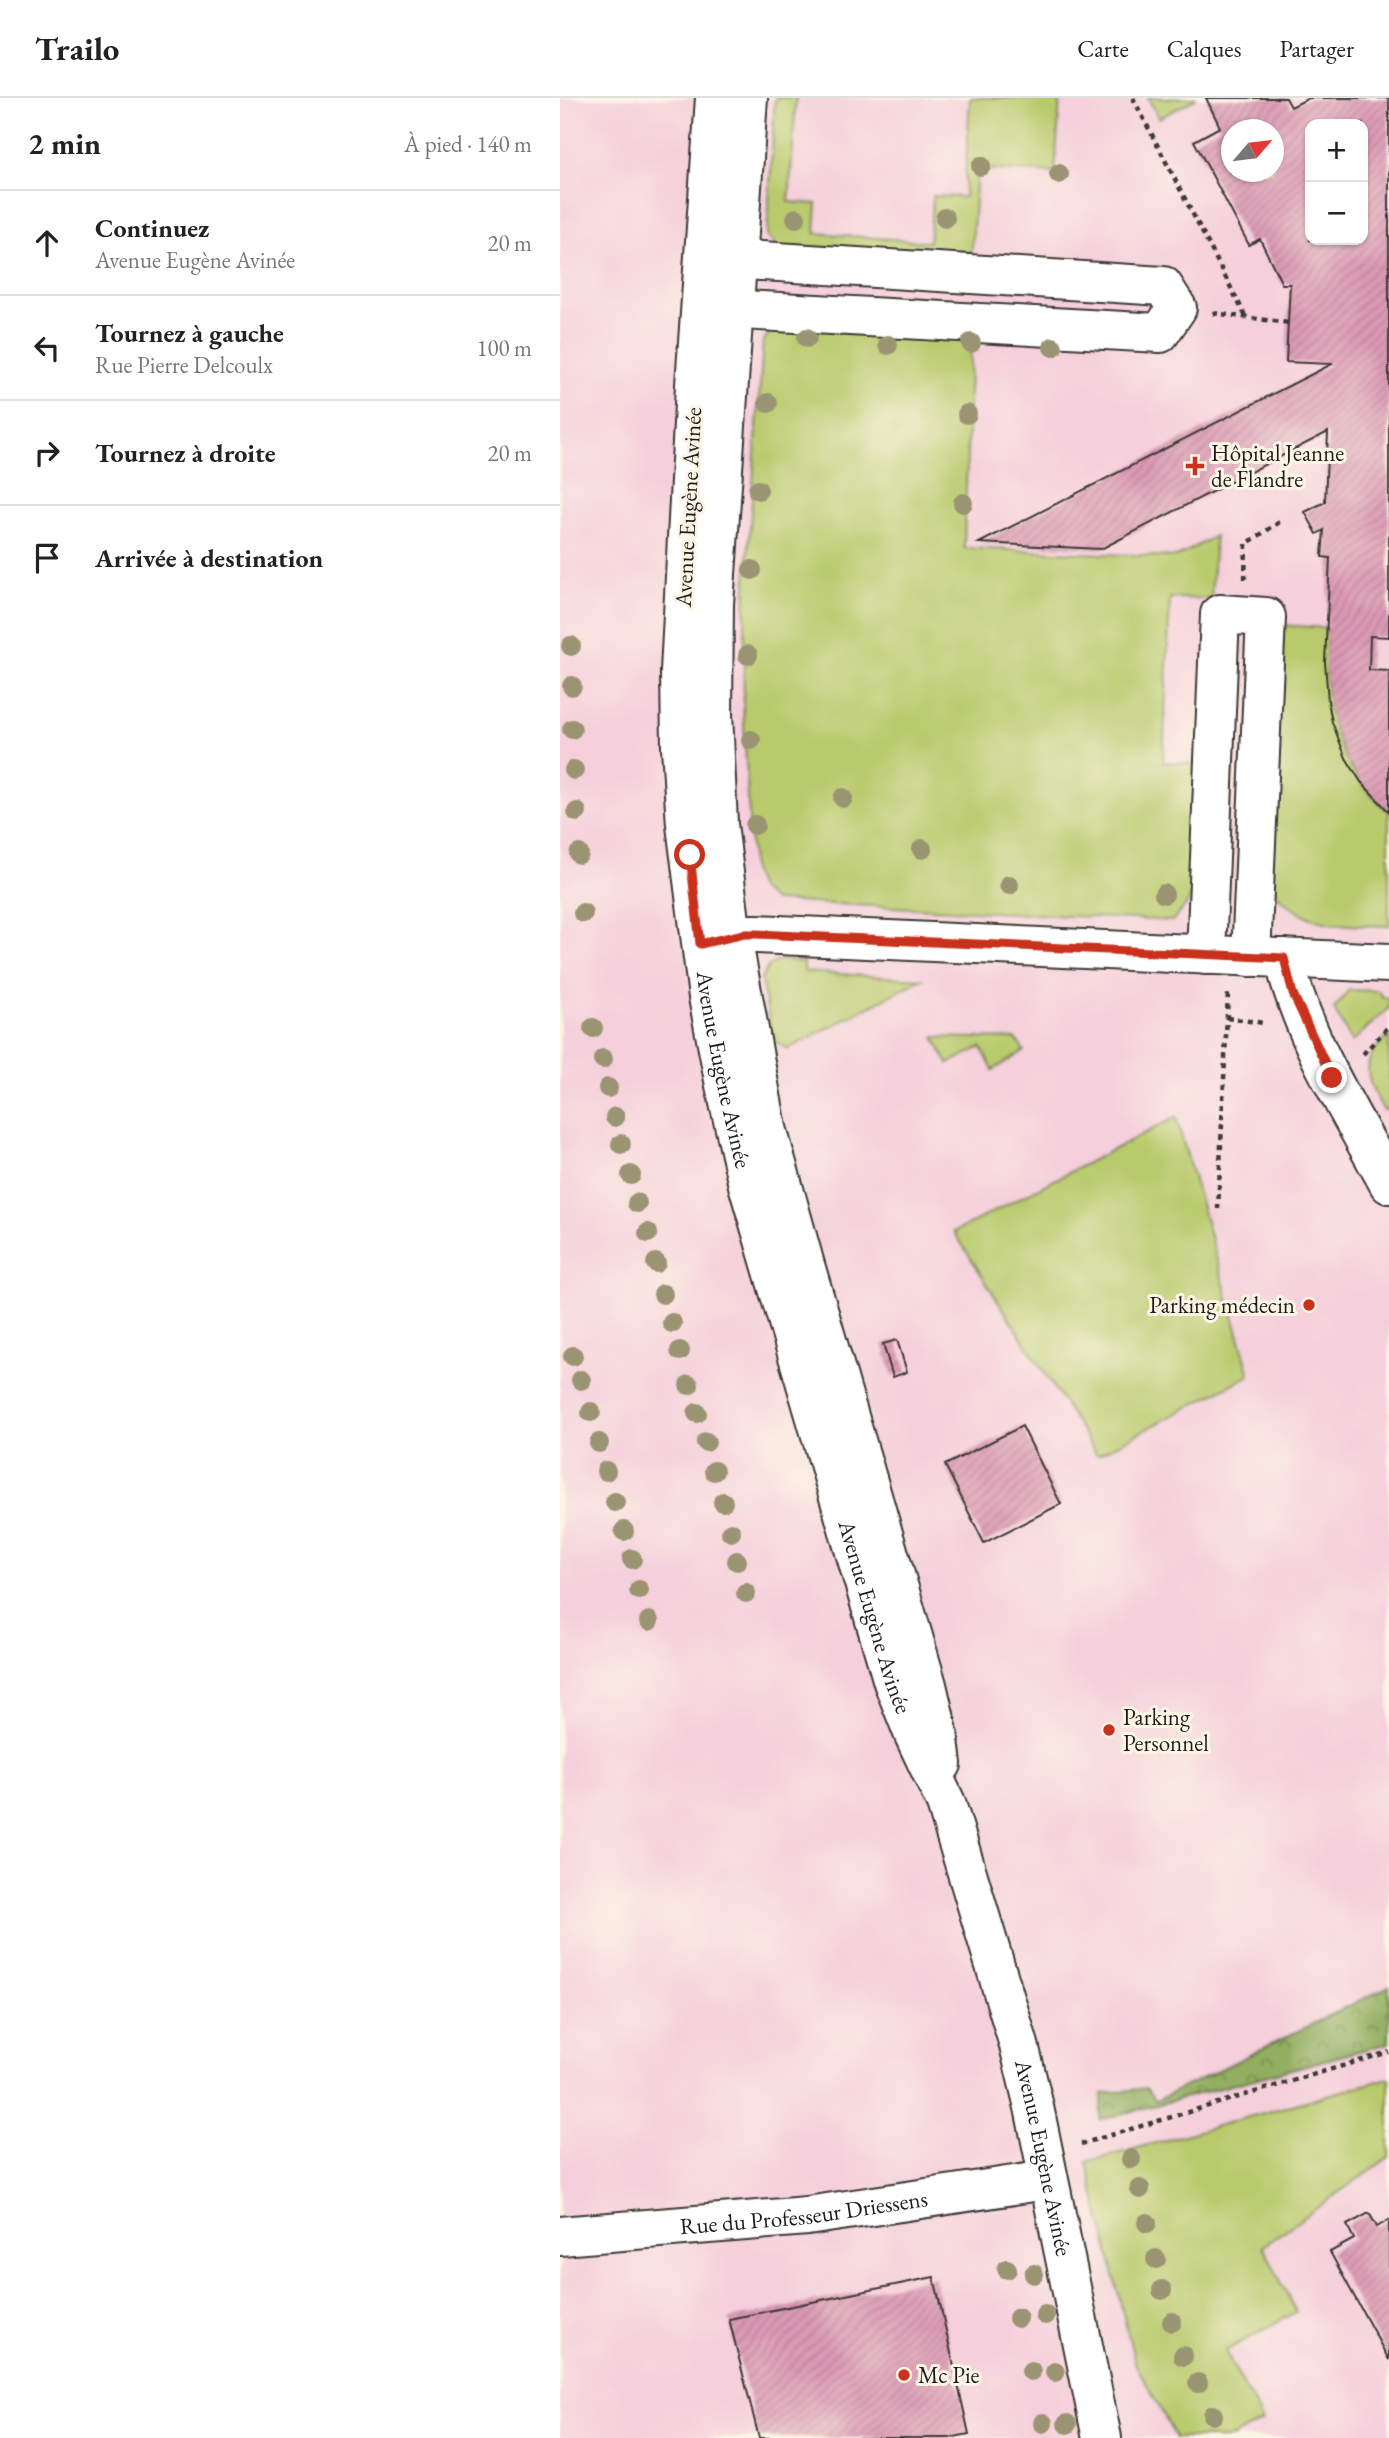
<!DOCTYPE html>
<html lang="fr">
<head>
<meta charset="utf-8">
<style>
	body { margin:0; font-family:"EB Garamond",serif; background:#f2f2f2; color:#222 }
	.controls { position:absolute; right:21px; top:21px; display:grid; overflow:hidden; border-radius:14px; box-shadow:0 2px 5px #0004 }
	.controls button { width:63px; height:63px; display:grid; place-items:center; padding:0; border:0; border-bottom:2px solid #e0e0e0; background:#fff; color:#222; font:35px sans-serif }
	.compass { position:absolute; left:661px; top:21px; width:63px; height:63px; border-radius:50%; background:#fff; box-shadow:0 2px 5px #0004; rotate:62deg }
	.stop { position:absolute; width:21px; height:21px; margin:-16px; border:5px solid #c8321e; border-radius:50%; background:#fff }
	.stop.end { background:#c8321e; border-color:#fff; box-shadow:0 2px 7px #0008 }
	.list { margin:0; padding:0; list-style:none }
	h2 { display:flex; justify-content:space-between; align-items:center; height:91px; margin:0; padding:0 28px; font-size:30px }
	h2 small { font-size:23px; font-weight:400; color:#767676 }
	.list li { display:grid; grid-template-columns:46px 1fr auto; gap:21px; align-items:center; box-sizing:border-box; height:105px; padding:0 28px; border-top:2px solid #e0e0e0 }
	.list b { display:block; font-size:26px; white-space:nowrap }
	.list p { margin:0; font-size:23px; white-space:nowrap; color:#767676 }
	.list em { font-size:23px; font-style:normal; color:#767676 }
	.icon { flex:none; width:38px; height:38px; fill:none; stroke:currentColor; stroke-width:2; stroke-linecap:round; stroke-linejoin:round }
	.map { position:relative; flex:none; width:829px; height:2340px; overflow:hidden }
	header { display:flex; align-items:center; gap:42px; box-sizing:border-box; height:98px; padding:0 35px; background:#fff; border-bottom:2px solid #e0e0e0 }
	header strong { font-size:33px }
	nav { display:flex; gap:38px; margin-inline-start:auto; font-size:24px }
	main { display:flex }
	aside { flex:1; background:#fff }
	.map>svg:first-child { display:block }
	.built { fill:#f5cfdb; fill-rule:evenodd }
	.green { fill:#b9ca6d; stroke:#6a7344; stroke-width:2 }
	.forest { fill:url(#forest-crowns); stroke:#57653e; stroke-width:2 }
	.building { fill:url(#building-hatch); fill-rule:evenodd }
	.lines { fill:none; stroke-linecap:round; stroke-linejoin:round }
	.minor-casing { stroke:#3c3934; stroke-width:42 }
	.path { stroke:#3c3934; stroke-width:4.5; stroke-dasharray:5 5; stroke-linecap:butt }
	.minor { stroke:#fff; stroke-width:38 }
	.tree { fill:#9b9473 }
	.route { stroke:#c8321e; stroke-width:9 }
	.poi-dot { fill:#c8321e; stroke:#fcf5e5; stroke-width:2.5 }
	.labels { text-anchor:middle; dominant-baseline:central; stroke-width:6; stroke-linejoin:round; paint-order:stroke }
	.poi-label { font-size:23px; fill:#1c1c1c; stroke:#fcf5e5; text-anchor:start }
	.street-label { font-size:23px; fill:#1c1c1c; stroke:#fcf5e5 }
</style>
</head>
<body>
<header>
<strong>Trailo</strong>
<nav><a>Carte</a><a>Calques</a><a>Partager</a></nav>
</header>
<main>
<aside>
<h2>2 min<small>À pied · 140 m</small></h2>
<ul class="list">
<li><svg class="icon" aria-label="ahead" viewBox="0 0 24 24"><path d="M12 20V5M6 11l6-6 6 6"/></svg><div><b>Continuez</b><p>Avenue Eugène Avinée</p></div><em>20 m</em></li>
<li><svg class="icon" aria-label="left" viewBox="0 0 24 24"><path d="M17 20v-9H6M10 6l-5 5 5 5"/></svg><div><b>Tournez à gauche</b><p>Rue Pierre Delcoulx</p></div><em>100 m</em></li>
<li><svg class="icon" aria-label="right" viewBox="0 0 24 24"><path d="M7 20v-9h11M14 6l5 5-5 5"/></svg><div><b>Tournez à droite</b></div><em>20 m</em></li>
<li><svg class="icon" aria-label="arrive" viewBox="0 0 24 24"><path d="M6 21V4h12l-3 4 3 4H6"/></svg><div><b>Arrivée à destination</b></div></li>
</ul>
</aside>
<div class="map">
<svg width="829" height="2340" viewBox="0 0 829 2340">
	<defs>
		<pattern id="forest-crowns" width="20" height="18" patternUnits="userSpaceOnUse" patternTransform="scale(1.75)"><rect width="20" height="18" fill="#92ae60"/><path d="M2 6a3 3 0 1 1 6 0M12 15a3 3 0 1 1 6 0" fill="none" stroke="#768d4e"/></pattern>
		<pattern id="building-hatch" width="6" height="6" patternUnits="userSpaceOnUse" patternTransform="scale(1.75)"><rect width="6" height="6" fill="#db99b4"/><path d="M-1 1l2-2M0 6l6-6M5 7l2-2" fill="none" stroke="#bb839a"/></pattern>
	</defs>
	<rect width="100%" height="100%" fill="#fcf5e5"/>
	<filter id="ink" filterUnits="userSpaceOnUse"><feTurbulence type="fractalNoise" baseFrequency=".0143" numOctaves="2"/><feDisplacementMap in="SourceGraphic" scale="14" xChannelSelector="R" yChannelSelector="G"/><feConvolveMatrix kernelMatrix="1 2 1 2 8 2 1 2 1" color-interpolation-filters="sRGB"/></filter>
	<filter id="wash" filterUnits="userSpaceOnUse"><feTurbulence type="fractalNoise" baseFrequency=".00686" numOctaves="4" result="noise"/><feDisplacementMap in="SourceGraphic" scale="28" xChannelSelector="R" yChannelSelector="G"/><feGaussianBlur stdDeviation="1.57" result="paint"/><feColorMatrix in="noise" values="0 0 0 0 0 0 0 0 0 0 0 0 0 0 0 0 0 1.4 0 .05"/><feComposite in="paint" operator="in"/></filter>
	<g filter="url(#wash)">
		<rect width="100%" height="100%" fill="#f2dbbc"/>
		<path class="built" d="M0,0h829v2340h-829zM750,26h53v116h-53zM671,32h42v42h-42z"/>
		<path class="green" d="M215,0h21l-7,104 28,2 -2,29 114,9 4,-46 31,1 6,-99h90l-5,75 -78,-4 -6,94 -189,-10 -15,-17z
			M588,0h49l-38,20z
			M216,227l195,11 -7,212 213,9 38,-21 -4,63 -41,-1 -7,164 41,2 -5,116 -12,24 -15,17 -398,-20 -15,-12 -7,-19 -9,-163 3,-123 17,-243z
			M719,527l48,3c-5,73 3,133 62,184v114c-53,-2 -81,4 -119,-39z
			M219,862l24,2 2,10 117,7 -134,70 -15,-9 -12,-61 7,-12z
			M789,892l30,1 3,6 7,1v10l-37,34 -18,-33z
			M829,938v72l-5,3c-17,-30 -27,-51 5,-75z
			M374,939l82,2 8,12 -31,19 -12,-23 -33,17z
			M616,1019l74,258 -153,80 -143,-223z
			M829,1980v79l-126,89 33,66 -71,39 38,70 -32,17h-55l-41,-75 -48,-201z"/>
		<path class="forest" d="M829,1888v57l-289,77 2,-26 44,-6 10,13z"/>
		<g id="blocks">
			<path class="building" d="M646,0h80l5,9 18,-9h80v539l-19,-1 -1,34 20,1v141l-28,-30 -15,-24 -14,-36 -4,-21 -3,-39 5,-104 -8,-1 2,-27 -7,4 -12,-22 20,-10 3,-70 -227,117 -122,-6 353,-179 -46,-2 4,-78h-8l-22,-45 -11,6 -55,-104 26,-14zM750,26h53v116h-53zM671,32h42v42h-42z
				M337,1242l10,32 -14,5 -10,-33z
				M462,1328l39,78 -77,39 -39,-78z
				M809,2115l8,14 12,-7v140l-59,-108 24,-13 -7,-14z
				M374,2179l35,157 -20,4h-190l-30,-119z"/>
		</g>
	</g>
	<g filter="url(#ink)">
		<use href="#blocks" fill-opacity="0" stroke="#3c3934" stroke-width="2"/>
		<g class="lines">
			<defs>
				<g id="minor">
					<path id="s1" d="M155,0l-20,287 -15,287 1,75 5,78 22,172 17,88 23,100 119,408 26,89 21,53 32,68 73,242 15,62 68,331"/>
					<path d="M188,0l-34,506 -1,109 5,111 14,113 35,191 38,137 122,420 11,47 4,32"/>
					<path d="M146,210l454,25 17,-25 -14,-22 -449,-28"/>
					<path d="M149,844l35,-8h13l632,29"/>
					<path d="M646,857l14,-341 46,3 -15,340"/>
					<path d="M724,860c19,81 66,154 105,226"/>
					<path id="s2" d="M0,2138l247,-20 240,-36"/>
				</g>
			</defs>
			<use href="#minor" class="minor-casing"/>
			<path class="path" d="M573,0l113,219
				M653,215l76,10
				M685,481l1,-35 35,-23
				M667,920l37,5
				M803,956l26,-28
				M658,1111l10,-216
				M521,2046l308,-92"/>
			<use href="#minor" class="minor"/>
		</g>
		<g class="tree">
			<circle cx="421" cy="68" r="10"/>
			<circle cx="499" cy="76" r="10"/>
			<circle cx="236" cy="120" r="10"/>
			<circle cx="385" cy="120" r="10"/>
			<circle cx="247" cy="240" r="10"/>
			<circle cx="411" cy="245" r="10"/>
			<circle cx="328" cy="247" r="10"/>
			<circle cx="493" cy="249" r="10"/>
			<circle cx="208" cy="305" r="10"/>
			<circle cx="407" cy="316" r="10"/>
			<circle cx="198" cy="392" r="10"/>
			<circle cx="403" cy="405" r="10"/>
			<circle cx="192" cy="472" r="10"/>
			<circle cx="11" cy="548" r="10"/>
			<circle cx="188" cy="557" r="10"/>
			<circle cx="12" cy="588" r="10"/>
			<circle cx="12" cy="631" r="10"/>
			<circle cx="191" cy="642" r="10"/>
			<circle cx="14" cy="672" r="10"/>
			<circle cx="283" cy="700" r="10"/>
			<circle cx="17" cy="714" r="10"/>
			<circle cx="195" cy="727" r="10"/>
			<circle cx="362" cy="751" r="10"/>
			<circle cx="19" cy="756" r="10"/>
			<circle cx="449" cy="787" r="10"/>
			<circle cx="604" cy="796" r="10"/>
			<circle cx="23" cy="815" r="10"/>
			<circle cx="33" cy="930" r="10"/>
			<circle cx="43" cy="961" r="10"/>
			<circle cx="48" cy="990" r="10"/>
			<circle cx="55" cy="1019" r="10"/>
			<circle cx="61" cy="1046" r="10"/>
			<circle cx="71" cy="1077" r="10"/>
			<circle cx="77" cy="1105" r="10"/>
			<circle cx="88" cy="1135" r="10"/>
			<circle cx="96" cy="1165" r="10"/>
			<circle cx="103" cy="1196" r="10"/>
			<circle cx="112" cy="1225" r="10"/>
			<circle cx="120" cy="1253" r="10"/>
			<circle cx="13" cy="1258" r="10"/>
			<circle cx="21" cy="1282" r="10"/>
			<circle cx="129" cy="1287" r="10"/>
			<circle cx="31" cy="1314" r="10"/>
			<circle cx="137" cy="1315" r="10"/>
			<circle cx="146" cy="1344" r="10"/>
			<circle cx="39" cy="1345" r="10"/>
			<circle cx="46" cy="1373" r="10"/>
			<circle cx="154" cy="1373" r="10"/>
			<circle cx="55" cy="1404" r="10"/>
			<circle cx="163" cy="1404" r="10"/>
			<circle cx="64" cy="1433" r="10"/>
			<circle cx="171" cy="1434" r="10"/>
			<circle cx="72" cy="1461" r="10"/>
			<circle cx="177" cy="1463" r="10"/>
			<circle cx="79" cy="1492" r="10"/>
			<circle cx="186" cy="1495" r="10"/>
			<circle cx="89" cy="1523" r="10"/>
			<circle cx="571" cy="2061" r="10"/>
			<circle cx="580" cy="2091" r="10"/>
			<circle cx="587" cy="2125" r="10"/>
			<circle cx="596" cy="2161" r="10"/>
			<circle cx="447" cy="2171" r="10"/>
			<circle cx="474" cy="2176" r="10"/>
			<circle cx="602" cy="2192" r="10"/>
			<circle cx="485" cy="2217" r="10"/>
			<circle cx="458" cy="2220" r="10"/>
			<circle cx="612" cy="2224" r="10"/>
			<circle cx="623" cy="2258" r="10"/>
			<circle cx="471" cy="2273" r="10"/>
			<circle cx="495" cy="2274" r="10"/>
			<circle cx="638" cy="2285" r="10"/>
			<circle cx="653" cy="2317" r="10"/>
			<circle cx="483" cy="2325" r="10"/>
			<circle cx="507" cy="2326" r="10"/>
		</g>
	</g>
	<g class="lines" filter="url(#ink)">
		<path class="route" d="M130,757l10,89 44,-10h13l527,24 9,36 39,84"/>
	</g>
	<g class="poi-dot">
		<path d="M631.5 357.5h7v7h7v7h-7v7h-7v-7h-7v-7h7z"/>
		<circle cx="749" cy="1207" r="7"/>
		<circle cx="549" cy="1632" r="7"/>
		<circle cx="344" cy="2277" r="7"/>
	</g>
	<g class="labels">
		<g class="poi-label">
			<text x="651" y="355">Hôpital Jeanne<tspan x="651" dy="26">de Flandre</tspan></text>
			<text x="735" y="1207" text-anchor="end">Parking médecin</text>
			<text x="563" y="1619">Parking<tspan x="563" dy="26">Personnel</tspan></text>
			<text x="358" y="2277">Mc Pie</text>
		</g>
		<g class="street-label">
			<text transform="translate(128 409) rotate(-87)">Avenue Eugène Avinée</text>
			<text stroke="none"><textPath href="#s1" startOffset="976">Avenue Eugène Avinée</textPath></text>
			<text stroke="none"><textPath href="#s1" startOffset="1544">Avenue Eugène Avinée</textPath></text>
			<text stroke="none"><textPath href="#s1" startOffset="2112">Avenue Eugène Avinée</textPath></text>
			<text stroke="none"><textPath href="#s2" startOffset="245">Rue du Professeur Driessens</textPath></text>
		</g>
	</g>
</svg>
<div class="controls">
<button>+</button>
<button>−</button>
</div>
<svg class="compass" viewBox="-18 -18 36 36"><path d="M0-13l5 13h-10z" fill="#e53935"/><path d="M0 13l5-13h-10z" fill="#767676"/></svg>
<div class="stop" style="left:130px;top:757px"></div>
<div class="stop end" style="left:772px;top:980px"></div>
</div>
</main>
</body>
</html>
